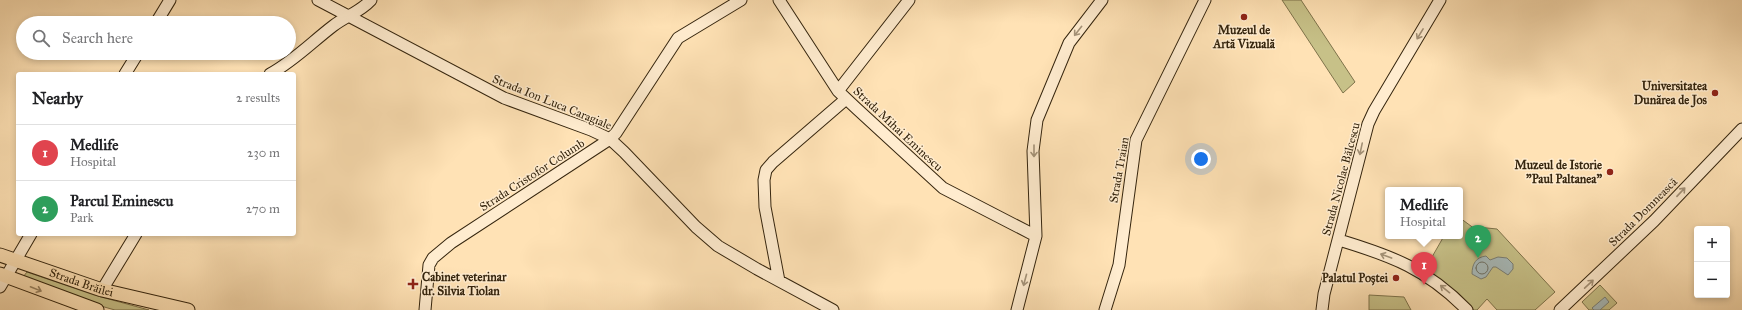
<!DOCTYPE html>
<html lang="en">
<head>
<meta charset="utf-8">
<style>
	body { margin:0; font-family:"IM FELL Great Primer",serif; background:#f2f2f2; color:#202124 }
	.controls { position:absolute; right:12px; bottom:12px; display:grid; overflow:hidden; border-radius:4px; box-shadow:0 2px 6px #0003 }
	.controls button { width:36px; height:36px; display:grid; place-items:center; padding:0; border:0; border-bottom:1px solid #e0e0e0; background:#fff; color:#202124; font:20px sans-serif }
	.you { position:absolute; left:1201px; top:159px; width:14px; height:14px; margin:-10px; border:3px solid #fff; border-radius:50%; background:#1a73e8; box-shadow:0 0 0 6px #1a73e833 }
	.badge { display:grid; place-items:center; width:26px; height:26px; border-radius:50%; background:#8f2418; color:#fff; font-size:13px; font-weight:700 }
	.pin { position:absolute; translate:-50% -33px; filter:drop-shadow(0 1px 2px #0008) }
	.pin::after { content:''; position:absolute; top:21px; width:14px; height:12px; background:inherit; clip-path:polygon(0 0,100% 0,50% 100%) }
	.popup { position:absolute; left:1385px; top:187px; width:78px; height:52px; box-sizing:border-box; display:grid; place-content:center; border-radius:4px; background:#fff; filter:drop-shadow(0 1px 3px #0005); font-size:13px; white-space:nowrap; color:#757577 }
	.popup b { font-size:15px; color:#202124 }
	.popup::after { content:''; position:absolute; left:50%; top:100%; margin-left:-8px; border:8px solid transparent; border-top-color:#fff }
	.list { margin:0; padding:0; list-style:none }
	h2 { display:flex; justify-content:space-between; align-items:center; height:52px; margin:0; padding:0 16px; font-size:17px }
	h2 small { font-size:13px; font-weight:400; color:#757577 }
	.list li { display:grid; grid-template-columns:26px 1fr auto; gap:12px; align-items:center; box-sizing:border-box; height:56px; padding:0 16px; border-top:1px solid #e0e0e0 }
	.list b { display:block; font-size:15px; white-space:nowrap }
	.list p { margin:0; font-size:13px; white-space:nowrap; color:#757577 }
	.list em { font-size:13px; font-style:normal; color:#757577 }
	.icon { flex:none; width:22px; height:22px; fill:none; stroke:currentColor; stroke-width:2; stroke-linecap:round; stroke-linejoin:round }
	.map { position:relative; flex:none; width:1742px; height:310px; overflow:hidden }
	.search { position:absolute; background:#fff; box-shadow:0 2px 6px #0003; left:16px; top:16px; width:280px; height:44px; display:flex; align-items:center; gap:10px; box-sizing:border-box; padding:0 14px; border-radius:22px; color:#757577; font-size:15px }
	.panel { position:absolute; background:#fff; box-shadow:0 2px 6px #0003; left:16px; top:72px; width:280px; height:164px; border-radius:4px }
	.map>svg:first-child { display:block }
	.green { fill:#c7c188; stroke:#7e734b }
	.water { fill:#a7baba; stroke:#797e75 }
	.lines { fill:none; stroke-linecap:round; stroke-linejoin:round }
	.shore { stroke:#6e7064; stroke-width:1 }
	.secondary-casing { stroke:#35250e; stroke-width:13 }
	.primary-casing { stroke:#35250e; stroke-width:15 }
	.secondary { stroke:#ffeccf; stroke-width:11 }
	.primary { stroke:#ffe2b5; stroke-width:13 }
	.oneway { stroke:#a49278 }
	.oneway2 { stroke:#9a8462 }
	.poi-dot { fill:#8f2418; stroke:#ffeccf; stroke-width:1.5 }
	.labels { text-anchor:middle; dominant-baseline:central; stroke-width:3; stroke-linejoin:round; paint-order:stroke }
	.poi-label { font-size:12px; font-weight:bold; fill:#35250e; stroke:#ffeccf; text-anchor:end }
	.street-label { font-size:12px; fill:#35250e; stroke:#ffeccf }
</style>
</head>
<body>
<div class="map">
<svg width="1742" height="310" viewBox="0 0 1742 310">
	<rect width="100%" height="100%" fill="#ffe2b5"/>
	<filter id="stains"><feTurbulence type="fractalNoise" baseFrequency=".005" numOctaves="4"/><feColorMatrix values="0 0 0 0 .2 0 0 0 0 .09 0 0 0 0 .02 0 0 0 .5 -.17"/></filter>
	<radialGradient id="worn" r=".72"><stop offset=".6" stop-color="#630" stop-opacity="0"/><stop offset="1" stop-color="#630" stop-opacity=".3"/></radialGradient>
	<path class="green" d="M1282,0h19l54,82 -12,11z
		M1460,218l15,11 2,-2 20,2 58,63 -20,18h-38l-10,-11 -10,11h-3l-50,-39 20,-35h16z
		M27,272l67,23 55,15h-34l-25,-7 -67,-26z
		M1600,285l17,18 -8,7h-20l-7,-8z
		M1369,295l35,2 7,13h-42z"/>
	<path class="water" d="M1486,256l4,4 8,-3 9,1 6,6v5l-5,6 -12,-8h-3l-7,10 -5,2 -9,-5c0,-10 4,-17 14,-18z
		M1605,297l4,5 -9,8h-6l-2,-2z"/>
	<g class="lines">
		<path class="shore" d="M1476 268a6 6 0 1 1 12 0a6 6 0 1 1-12 0Z"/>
		<defs>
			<path id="secondary" d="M318,0l186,98 87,32 19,9 14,13 72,75 22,19 39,23 76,41
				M779,0l59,91 18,17 87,80 93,48
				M156,23l14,-23
				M125,74l13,-21
				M270,74c24,-13 42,-32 63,-48 13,-10 27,-14 38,-26
				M838,91l71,-91
				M1339,240c53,16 88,29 128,70
				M779,281l-14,-74 -1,-27 2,-10 7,-8 73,-63
				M0,287l31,-53
				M102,290l34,-56
				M425,310l4,-45 4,-7 18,-15 159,-104 6,-6 62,-95 63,-38
				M1017,310l19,-74 -3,-85 4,-31 32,-77 33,-43
				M1105,310l14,-45 17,-125 69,-140
				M1322,310l2,-16 44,-170 6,-13 66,-111
				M1560,310l94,-89 88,-92"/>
			<g id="primary">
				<path id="s1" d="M0,255l102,35 86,20"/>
				<path d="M0,274l97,36"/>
			</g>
		</defs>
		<use href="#secondary" class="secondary-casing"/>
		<use href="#primary" class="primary-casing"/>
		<use href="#secondary" class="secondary"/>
		<use href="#primary" class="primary"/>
	</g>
	<defs><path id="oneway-shaft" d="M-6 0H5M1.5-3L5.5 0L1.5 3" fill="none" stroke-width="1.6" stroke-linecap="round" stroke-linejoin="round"/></defs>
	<g class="oneway">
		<use href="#oneway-shaft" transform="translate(1078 31) rotate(128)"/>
		<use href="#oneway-shaft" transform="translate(1420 34) rotate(121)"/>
		<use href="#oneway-shaft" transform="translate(1361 149) rotate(102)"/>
		<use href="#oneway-shaft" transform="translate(1034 151) rotate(90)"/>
		<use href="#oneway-shaft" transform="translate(1681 192) rotate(-47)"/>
		<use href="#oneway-shaft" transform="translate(1386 256) rotate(-160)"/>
		<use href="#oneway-shaft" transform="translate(1025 280) rotate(105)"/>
		<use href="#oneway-shaft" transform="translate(1589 284) rotate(-43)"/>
		<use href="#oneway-shaft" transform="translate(1445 289) rotate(-141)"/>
	</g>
	<use class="oneway2" href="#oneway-shaft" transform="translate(36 289) rotate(22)"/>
	<g class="poi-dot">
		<circle cx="1244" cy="17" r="4"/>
		<circle cx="1715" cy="93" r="4"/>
		<circle cx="1610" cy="172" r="4"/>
		<circle cx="1396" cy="278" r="4"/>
		<path d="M411 278h4v4h4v4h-4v4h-4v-4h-4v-4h4z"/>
	</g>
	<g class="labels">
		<g class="poi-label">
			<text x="1244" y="30" text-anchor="middle">Muzeul de<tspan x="1244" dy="14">Artă Vizuală</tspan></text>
			<text x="1707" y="86">Universitatea<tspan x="1707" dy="14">Dunărea de Jos</tspan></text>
			<text x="1602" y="165">Muzeul de Istorie<tspan x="1602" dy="14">"Paul Paltanea"</tspan></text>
			<text x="422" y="277" text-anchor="start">Cabinet veterinar<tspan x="422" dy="14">dr. Silvia Tiolan</tspan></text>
			<text x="1388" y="278">Palatul Poștei</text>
		</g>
		<g class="street-label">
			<text transform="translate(552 102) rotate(22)">Strada Ion Luca Caragiale</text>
			<text transform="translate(898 129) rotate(43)">Strada Mihai Eminescu</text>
			<text transform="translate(1119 170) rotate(-80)">Strada Traian</text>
			<text transform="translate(532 175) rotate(-33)">Strada Cristofor Columb</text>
			<text transform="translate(1341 179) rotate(-75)">Strada Nicolae Bălcescu</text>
			<text transform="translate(1643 212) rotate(-45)">Strada Domnească</text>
			<text stroke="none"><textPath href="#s1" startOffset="86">Strada Brăilei</textPath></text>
		</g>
	</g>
	<rect width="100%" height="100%" filter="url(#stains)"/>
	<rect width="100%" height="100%" fill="url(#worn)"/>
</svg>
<div class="controls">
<button>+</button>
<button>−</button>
</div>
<div class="you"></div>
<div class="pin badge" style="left:1424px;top:285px;background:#e0444e">1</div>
<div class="popup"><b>Medlife</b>Hospital</div>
<div class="pin badge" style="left:1478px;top:258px;background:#2e9e5b">2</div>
<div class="search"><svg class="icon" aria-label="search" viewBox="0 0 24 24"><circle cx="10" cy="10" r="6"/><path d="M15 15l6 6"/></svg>Search here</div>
<section class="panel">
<h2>Nearby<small>2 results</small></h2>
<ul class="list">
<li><span class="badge" style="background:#e0444e">1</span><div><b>Medlife</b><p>Hospital</p></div><em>230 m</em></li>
<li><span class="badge" style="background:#2e9e5b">2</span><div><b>Parcul Eminescu</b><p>Park</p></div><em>270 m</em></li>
</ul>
</section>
</div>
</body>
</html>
